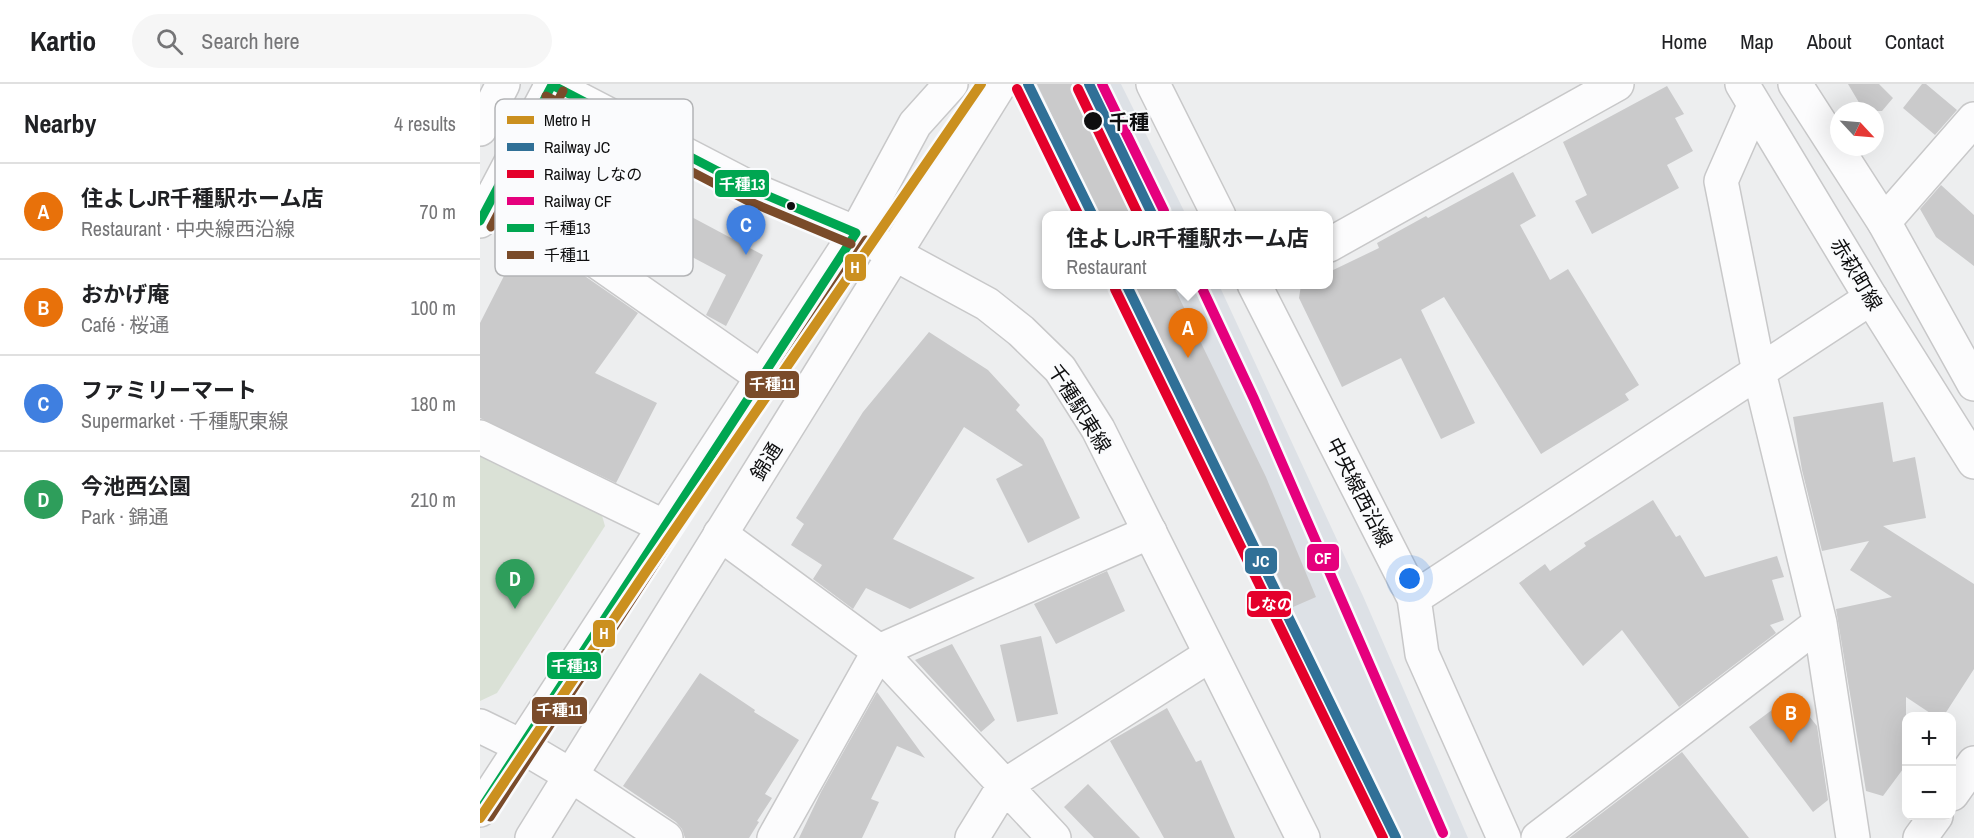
<!DOCTYPE html>
<html lang="en">
<head>
<meta charset="utf-8">
<style>
	body { margin:0; font-family:"Archivo Narrow","Noto Sans JP",sans-serif; background:#f6f6f6; color:#202124 }
	.controls { position:absolute; right:18px; bottom:18px; display:grid; overflow:hidden; border-radius:12px; box-shadow:0 6px 24px #0002 }
	.controls button { width:54px; height:54px; display:grid; place-items:center; padding:0; border:0; border-bottom:2px solid #e0e0e0; background:#fff; color:#202124; font:30px sans-serif }
	.compass { position:absolute; left:1350px; top:18px; width:54px; height:54px; border-radius:50%; background:#fff; box-shadow:0 6px 24px #0002; rotate:116deg }
	.you { position:absolute; left:930px; top:495px; width:21px; height:21px; margin:-15px; border:4px solid #fff; border-radius:50%; background:#1a73e8; box-shadow:0 0 0 9px #1a73e833 }
	.badge { display:grid; place-items:center; width:39px; height:39px; border-radius:50%; background:#7c3aed; color:#fff; font-size:20px; font-weight:700 }
	.pin { position:absolute; translate:-50% -50px; filter:drop-shadow(0 2px 3px #0008) }
	.pin::after { content:''; position:absolute; top:32px; width:21px; height:18px; background:inherit; clip-path:polygon(0 0,100% 0,50% 100%) }
	.popup { position:absolute; left:562px; top:127px; width:291px; height:78px; box-sizing:border-box; display:grid; place-content:center; border-radius:12px; background:#fff; filter:drop-shadow(0 2px 4px #0005); font-size:20px; white-space:nowrap; color:#757577 }
	.popup b { font-size:22px; color:#202124 }
	.popup::after { content:''; position:absolute; left:50%; top:100%; margin-left:-12px; border:12px solid transparent; border-top-color:#fff }
	.list { margin:0; padding:0; list-style:none }
	h2 { display:flex; justify-content:space-between; align-items:center; height:78px; margin:0; padding:0 24px; font-size:26px }
	h2 small { font-size:20px; font-weight:400; color:#757577 }
	.list li { display:grid; grid-template-columns:39px 1fr auto; gap:18px; align-items:center; box-sizing:border-box; height:96px; padding:0 24px; border-top:2px solid #e0e0e0 }
	.list b { display:block; font-size:22px; white-space:nowrap }
	.list p { margin:0; font-size:20px; white-space:nowrap; color:#757577 }
	.list em { font-size:20px; font-style:normal; color:#757577 }
	.icon { flex:none; width:33px; height:33px; fill:none; stroke:currentColor; stroke-width:2; stroke-linecap:round; stroke-linejoin:round }
	.map { position:relative; flex:none; width:1494px; height:754px; overflow:hidden }
	header { display:flex; align-items:center; gap:36px; box-sizing:border-box; height:84px; padding:0 30px; background:#fff; border-bottom:2px solid #e0e0e0 }
	header strong { font-size:28px }
	nav { display:flex; gap:33px; margin-inline-start:auto; font-size:21px }
	.search { width:420px; height:54px; background:#f6f6f6; display:flex; align-items:center; gap:15px; box-sizing:border-box; padding:0 21px; border-radius:33px; color:#757577; font-size:22px }
	main { display:flex }
	aside { flex:1; background:#fff }
	.map>svg:first-child { display:block }
	.built { fill:#dde1e6 }
	.green { fill:#dae1d6 }
	.building { fill:#cacacb }
	.lines { fill:none; stroke-linecap:round; stroke-linejoin:round }
	.street-casing { stroke:#c8c8c9; stroke-width:36 }
	.secondary-casing { stroke:#c8c8c9; stroke-width:36 }
	.primary-casing { stroke:#c8c8c9; stroke-width:36 }
	.street { stroke:#fcfcfd; stroke-width:33 }
	.secondary { stroke:#fcfcfd; stroke-width:33 }
	.primary { stroke:#fcfcfd; stroke-width:33 }
	.bus-1-casing { stroke:#fafbfd; stroke-width:14 }
	.bus-2-casing { stroke:#fafbfd; stroke-width:14 }
	.bus-1 { stroke:#00a651; stroke-width:9 }
	.bus-2 { stroke:#7a4b2a; stroke-width:9 }
	.rail-1-casing { stroke:#fafbfd; stroke-width:15 }
	.rail-2-casing { stroke:#fafbfd; stroke-width:15 }
	.rail-3-casing { stroke:#fafbfd; stroke-width:15 }
	.rail-1 { stroke:#307097; stroke-width:10 }
	.rail-2 { stroke:#e4002b; stroke-width:10 }
	.rail-3 { stroke:#e5007d; stroke-width:10 }
	.metro-1-casing { stroke:#fafbfd; stroke-width:15 }
	.metro-1 { stroke:#cb901f; stroke-width:10 }
	.stop-dot { fill:#0e0e0f; stroke:#fafbfd; stroke-width:2 }
	.labels { text-anchor:middle; dominant-baseline:central; stroke-width:4.5; stroke-linejoin:round; paint-order:stroke }
	.stop-label { font-size:20px; font-weight:bold; fill:#0e0e0f; stroke:#fafbfd; text-anchor:start }
	.street-label { font-size:20px; fill:#0e0e0f; stroke:#fafbfd }
	.key { fill:#fafbfd; stroke:#b3b4b6; stroke-width:1.5 }
	.key-label { font-size:16px; fill:#0e0e0f }
	.line-badge { stroke:#fafbfd; stroke-width:2 }
	.badge-label { font-size:16px; text-anchor:middle; font-weight:bold; fill:#fff }
</style>
</head>
<body>
<header>
<strong>Kartio</strong>
<div class="search"><svg class="icon" aria-label="search" viewBox="0 0 24 24"><circle cx="10" cy="10" r="6"/><path d="M15 15l6 6"/></svg>Search here</div>
<nav><a>Home</a><a>Map</a><a>About</a><a>Contact</a></nav>
</header>
<main>
<aside>
<h2>Nearby<small>4 results</small></h2>
<ul class="list">
<li><span class="badge" style="background:#e8710a">A</span><div><b>住よしJR千種駅ホーム店</b><p>Restaurant · 中央線西沿線</p></div><em>70 m</em></li>
<li><span class="badge" style="background:#e8710a">B</span><div><b>おかげ庵</b><p>Café · 桜通</p></div><em>100 m</em></li>
<li><span class="badge" style="background:#3f7fe0">C</span><div><b>ファミリーマート</b><p>Supermarket · 千種駅東線</p></div><em>180 m</em></li>
<li><span class="badge" style="background:#2e9e5b">D</span><div><b>今池西公園</b><p>Park · 錦通</p></div><em>210 m</em></li>
</ul>
</aside>
<div class="map">
<svg width="1494" height="754" viewBox="0 0 1494 754">
	<rect width="100%" height="100%" fill="#edeeef"/>
	<path class="built" d="M526,0h115l65,131h-113l-53,-109z
		M627,201h112l144,311 105,242h-92z"/>
	<path class="green" d="M0,368l121,60 4,14 -108,167 -17,8z"/>
	<path class="building" d="M557,0h39l63,132h-39z
		M1368,0h31l14,14 -11,13h-18z
		M1442,0h4l31,26 -22,25 -32,-27z
		M1187,2l17,28 -9,4 18,33 -26,14 12,23 -87,46 -17,-33 12,-6 -24,-53z
		M99,73l184,98 -37,71 -20,-11 20,-40 -81,-43 -9,14 -81,-43z
		M1033,88l23,44 -16,9 30,55 18,-11 71,116 -14,9 4,6 -88,54 -97,-157 -23,13 54,113 -34,16 -40,-81 -59,29 -43,-89 2,-13h28v-13l50,-24 -2,-5 49,-27 2,2z
		M1461,101l33,30v51l-38,-29 -16,-28z
		M50,154l108,75 -43,60 62,30 -41,80 -136,-65v-95l27,-53z
		M654,201h39l93,192 50,120 -23,10z
		M449,248l59,38 32,35 -4,5 27,29 37,79 -52,25 -32,-64 27,-14 -59,-38 -71,112 82,39 -65,31 -44,-21 -13,21 -40,-30 9,-14 -31,-20 13,-21 -8,-6 67,-106z
		M1403,318l10,60 22,-5 11,61 -43,8 91,58v85l-31,48h-7l-30,-20v68l-23,31 -17,-5 -30,-182 56,-12 -42,-27 19,-29 -47,10 -20,-81 -9,-53z
		M1173,416l23,37 4,-2 25,42 72,-21 7,21 -12,3 12,40 -14,5 6,8 -97,74 -57,-77 -39,36 -64,-83 26,-19 5,7 36,-25 -2,-3z
		M627,487l18,40 -69,33 -22,-40z
		M561,552l17,78 -41,8 -17,-77z
		M472,560l43,76 -14,12 -66,-72z
		M220,589l55,37 -1,2 45,28 -34,54 7,4 -15,23 2,1 -10,16h-64l-3,-9 -6,-7 -53,-36z
		M397,608l48,66 -28,-12 -26,53 8,3 -17,36h-63l22,-46z
		M1317,617l20,25 11,74 -15,12 -64,-85 31,-23 5,6z
		M687,624l29,54 5,-2 34,78h-71l-54,-97z
		M1202,668l67,86h-180z
		M608,700l52,54h-46l-30,-31z"/>
	<g class="lines">
		<defs>
			<path id="street" d="M673,0l66,132
				M1274,22l-33,75 38,191 61,251 33,215
				M16,107l266,186
				M1404,138l90,-103
				M849,161l288,-161
				M774,200l160,314 8,56 82,184
				M0,353l185,90
				M240,450l159,117 175,187
				M934,514l457,-300
				M92,692l94,62
				M294,754l105,-187 271,-119
				M492,754l32,-52 206,-131
				M1058,754l282,-215"/>
			<path id="secondary" d="M70,0l204,106 102,43 131,71 34,27 39,38 38,60 205,409
				M1262,0l129,214 103,164
				M1315,0l89,138 90,162
				M0,642l43,21 49,29
				M1472,710l22,-31
				M0,726l376,-577 59,-109 36,-40
				M52,754l468,-754
				M1440,754l16,-22"/>
			<path id="primary" d="M0,45l23,-45
				M0,137l72,-137"/>
		</defs>
		<use href="#street" class="street-casing"/>
		<use href="#secondary" class="secondary-casing"/>
		<use href="#primary" class="primary-casing"/>
		<use href="#street" class="street"/>
		<use href="#secondary" class="secondary"/>
		<use href="#primary" class="primary"/>
		<defs>
			<path id="bus-1" d="M72,1l202,105 102,43
				M0,137l72,-136
				M0,726l376,-577"/>
			<path id="bus-2" d="M66,12l202,105 103,43
				M11,143l72,-136
				M10,733l376,-577"/>
		</defs>
		<use href="#bus-1" class="bus-1-casing"/>
		<use href="#bus-2" class="bus-2-casing"/>
		<use href="#bus-1" class="bus-1"/>
		<use href="#bus-2" class="bus-2"/>
		<defs>
			<path id="rail-1" d="M548,0l65,132
				M609,0l64,132
				M646,200l270,554"/>
			<path id="rail-2" d="M537,5l62,127
				M598,5l61,127
				M635,205l268,549"/>
			<path id="rail-3" d="M622,0l62,127
				M720,200l54,115 189,434"/>
		</defs>
		<use href="#rail-1" class="rail-1-casing"/>
		<use href="#rail-2" class="rail-2-casing"/>
		<use href="#rail-3" class="rail-3-casing"/>
		<use href="#rail-1" class="rail-1"/>
		<use href="#rail-2" class="rail-2"/>
		<use href="#rail-3" class="rail-3"/>
		<defs>
			<path id="metro-1" d="M0,734l167,-248 334,-486"/>
		</defs>
		<use href="#metro-1" class="metro-1-casing"/>
		<use href="#metro-1" class="metro-1"/>
	</g>
	<g class="stop-dot">
		<circle cx="613" cy="37" r="10"/>
		<circle cx="311" cy="122" r="5"/>
	</g>
	<g class="labels">
		<g class="stop-label">
			<text x="629" y="37">千種</text>
		</g>
		<g class="street-label">
			<text transform="translate(1377 190) rotate(59)">赤萩町線</text>
			<text transform="translate(600 324) rotate(58)">千種駅東線</text>
			<text transform="translate(286 377) rotate(-58)">錦通</text>
			<text transform="translate(880 408) rotate(63)">中央線西沿線</text>
		</g>
	</g>
	<rect x="15" y="15" width="198" height="177" rx="9" class="key"/>
	<rect x="27" y="32" width="27" height="8" fill="#cb901f"/>
	<rect x="27" y="59" width="27" height="8" fill="#307097"/>
	<rect x="27" y="86" width="27" height="8" fill="#e4002b"/>
	<rect x="27" y="113" width="27" height="8" fill="#e5007d"/>
	<rect x="27" y="140" width="27" height="8" fill="#00a651"/>
	<rect x="27" y="167" width="27" height="8" fill="#7a4b2a"/>
	<g class="key-label">
		<text x="64" y="42">Metro H</text>
		<text x="64" y="69">Railway JC</text>
		<text x="64" y="96">Railway しなの</text>
		<text x="64" y="123">Railway CF</text>
		<text x="64" y="150">千種13</text>
		<text x="64" y="177">千種11</text>
	</g>
	<g class="line-badge">
		<rect x="234" y="85" width="56" height="29" rx="6" fill="#00a651"/>
		<rect x="364" y="169" width="23" height="29" rx="6" fill="#cb901f"/>
		<rect x="264" y="286" width="56" height="29" rx="6" fill="#7a4b2a"/>
		<rect x="826" y="459" width="34" height="29" rx="6" fill="#e5007d"/>
		<rect x="764" y="463" width="34" height="28" rx="6" fill="#307097"/>
		<rect x="766" y="506" width="46" height="28" rx="6" fill="#e4002b"/>
		<rect x="112" y="535" width="24" height="29" rx="6" fill="#cb901f"/>
		<rect x="66" y="567" width="56" height="29" rx="6" fill="#00a651"/>
		<rect x="51" y="612" width="57" height="29" rx="6" fill="#7a4b2a"/>
	</g>
	<g class="badge-label">
		<text x="262" y="106">千種13</text>
		<text x="375" y="189">H</text>
		<text x="292" y="306">千種11</text>
		<text x="843" y="480">CF</text>
		<text x="781" y="483">JC</text>
		<text x="789" y="526">しなの</text>
		<text x="124" y="555">H</text>
		<text x="94" y="588">千種13</text>
		<text x="79" y="632">千種11</text>
	</g>
</svg>
<div class="controls">
<button>+</button>
<button>−</button>
</div>
<svg class="compass" viewBox="-18 -18 36 36"><path d="M0-13l5 13h-10z" fill="#e53935"/><path d="M0 13l5-13h-10z" fill="#757577"/></svg>
<div class="you"></div>
<div class="pin badge" style="left:708px;top:274px;background:#e8710a">A</div>
<div class="popup"><b>住よしJR千種駅ホーム店</b>Restaurant</div>
<div class="pin badge" style="left:1311px;top:659px;background:#e8710a">B</div>
<div class="pin badge" style="left:266px;top:171px;background:#3f7fe0">C</div>
<div class="pin badge" style="left:35px;top:525px;background:#2e9e5b">D</div>
</div>
</main>
</body>
</html>
